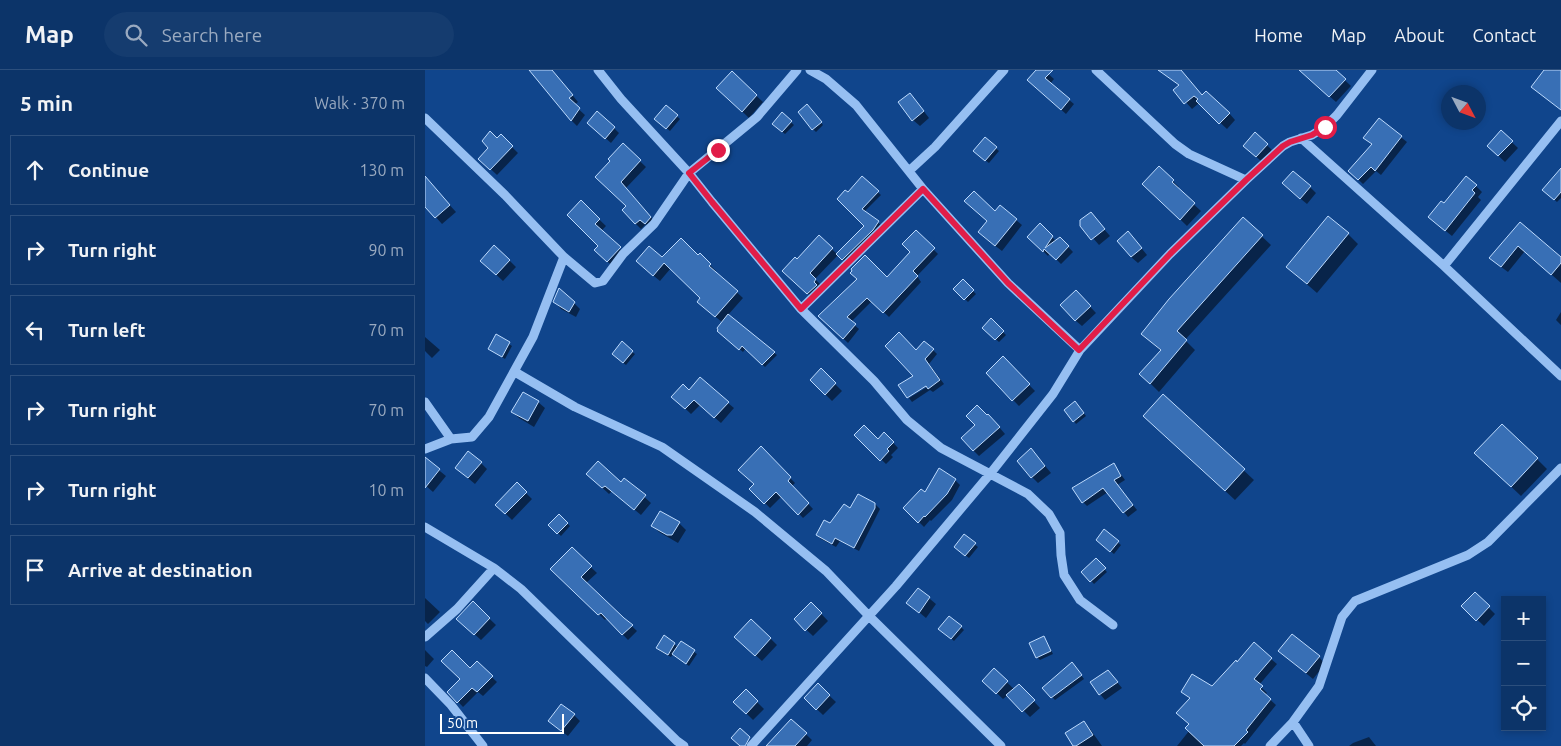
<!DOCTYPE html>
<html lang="en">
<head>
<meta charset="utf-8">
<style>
	body { margin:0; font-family:Ubuntu,sans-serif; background:#153c6f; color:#f1f3f6 }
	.controls { position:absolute; right:15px; bottom:15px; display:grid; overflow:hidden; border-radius:0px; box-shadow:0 2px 8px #0003 }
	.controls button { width:45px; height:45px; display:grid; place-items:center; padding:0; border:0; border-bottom:1px solid #2c4f7d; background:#0c3469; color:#f1f3f6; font:25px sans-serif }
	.compass { position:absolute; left:1016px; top:15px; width:45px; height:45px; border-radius:50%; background:#0c3469; box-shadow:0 2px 8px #0003; rotate:131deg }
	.scale { position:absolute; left:15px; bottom:12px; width:124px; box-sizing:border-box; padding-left:5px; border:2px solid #fff; border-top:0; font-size:14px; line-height:18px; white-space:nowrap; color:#fff; -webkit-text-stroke:4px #10458c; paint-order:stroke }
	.stop { position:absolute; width:15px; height:15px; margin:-11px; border:4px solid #e11d48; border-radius:50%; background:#fff }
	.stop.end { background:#e11d48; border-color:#fff; box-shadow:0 1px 5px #0008 }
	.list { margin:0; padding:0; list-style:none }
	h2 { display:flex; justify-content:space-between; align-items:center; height:65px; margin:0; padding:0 20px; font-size:21px }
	h2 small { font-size:16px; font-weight:400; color:#9aaac0 }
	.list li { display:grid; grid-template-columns:32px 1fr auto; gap:15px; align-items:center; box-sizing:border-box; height:70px; margin:0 10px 10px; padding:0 10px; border:1px solid #2c4f7d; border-radius:0px }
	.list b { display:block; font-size:19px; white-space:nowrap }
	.list em { font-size:16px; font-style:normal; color:#9aaac0 }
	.icon { flex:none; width:28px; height:28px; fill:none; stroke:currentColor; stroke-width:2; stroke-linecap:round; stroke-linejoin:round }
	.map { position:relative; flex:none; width:1136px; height:676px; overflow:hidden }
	header { display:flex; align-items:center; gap:30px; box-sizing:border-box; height:70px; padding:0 25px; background:#0c3469; border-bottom:1px solid #2c4f7d }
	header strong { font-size:24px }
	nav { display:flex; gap:28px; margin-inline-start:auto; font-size:18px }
	.search { width:350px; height:45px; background:#153c6f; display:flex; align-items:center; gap:12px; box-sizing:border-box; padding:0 18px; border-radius:28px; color:#9aaac0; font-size:19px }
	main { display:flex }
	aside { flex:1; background:#0c3469 }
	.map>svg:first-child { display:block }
	.shadow { fill:#0007 }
	.building { fill:#386fb5; stroke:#bddafd }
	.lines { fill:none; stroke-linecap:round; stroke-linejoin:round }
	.minor { stroke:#96bff2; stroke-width:9 }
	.route { stroke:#e11d48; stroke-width:6 }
</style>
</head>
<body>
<header>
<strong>Map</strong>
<div class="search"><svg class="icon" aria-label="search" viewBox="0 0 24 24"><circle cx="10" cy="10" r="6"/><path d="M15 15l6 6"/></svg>Search here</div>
<nav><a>Home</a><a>Map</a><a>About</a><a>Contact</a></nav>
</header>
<main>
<aside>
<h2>5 min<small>Walk · 370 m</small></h2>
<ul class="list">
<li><svg class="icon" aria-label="ahead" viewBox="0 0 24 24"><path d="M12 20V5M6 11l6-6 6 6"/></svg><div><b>Continue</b></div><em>130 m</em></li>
<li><svg class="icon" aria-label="right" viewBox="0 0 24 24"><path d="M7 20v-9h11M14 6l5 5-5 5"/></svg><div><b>Turn right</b></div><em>90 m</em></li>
<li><svg class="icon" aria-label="left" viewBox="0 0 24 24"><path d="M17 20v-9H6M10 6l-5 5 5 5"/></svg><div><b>Turn left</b></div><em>70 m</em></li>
<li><svg class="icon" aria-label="right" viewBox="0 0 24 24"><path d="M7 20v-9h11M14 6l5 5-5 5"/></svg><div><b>Turn right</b></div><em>70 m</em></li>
<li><svg class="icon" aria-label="right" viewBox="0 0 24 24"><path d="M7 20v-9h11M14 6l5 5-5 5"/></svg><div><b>Turn right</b></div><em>10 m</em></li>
<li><svg class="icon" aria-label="arrive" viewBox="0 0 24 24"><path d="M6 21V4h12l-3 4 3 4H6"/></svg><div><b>Arrive at destination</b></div></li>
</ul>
</aside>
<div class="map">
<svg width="1136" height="676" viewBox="0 0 1136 676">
	<rect width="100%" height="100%" fill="#10458c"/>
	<path class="shadow" d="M114,0h13l26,32 -4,3 11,10 -8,11 -6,-6z
		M612,0h7l10,9 -4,5 24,20 -8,10 -33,-29z
		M884,0h25l17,16 -15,16 -25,-22z
		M307,3l31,29 -14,16 -31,-30z
		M750,20l28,6 26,17 6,7 -8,9 -28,-26 -7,6z
		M491,31l13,17 -9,8 -7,-6z
		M241,37l14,12 -10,12 -11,-9z
		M385,39l13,16 -7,7 -3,-3z
		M357,44l12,11 -9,9 -12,-10z
		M954,50l28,22 -26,33 -5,-4 -13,13 -14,-13 24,-26 -3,-3z
		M169,58h20l5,5 -8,10z
		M1076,62l17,16 -13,14 -17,-16z
		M830,64l18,17 -10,12 -18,-17z
		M76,66l17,17 -21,22 -17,-16z
		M560,69l14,12 -10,12 -12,-9z
		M198,75l23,22 -20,21 30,35 -5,6 -5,-5 -5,5 -6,-6 -8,-16 -30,-30z
		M734,98l20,19 -2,2 24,22 -14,15 -43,-42z
		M437,108l19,17 -17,17 17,13 -36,37 -7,-8 28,-28 -18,-32z
		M1136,112v16l-4,4 -13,-12z
		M1051,116l6,6 -4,5 3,3 -29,36 -16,-13 8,-18z
		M0,117l11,3 20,22 -14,12 -17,-19z
		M885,117l6,6 -9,11 -17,-14z
		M156,132l25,24 -5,5 25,24 -11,13 -13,-11 -2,-11z
		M575,137l22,18 -20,26 -17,-13 10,-26z
		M666,144l19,22 -11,9 -19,-22z
		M818,149l28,26 -86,95 10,10 -36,42 -10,-10 12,-31 -18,-17z
		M1095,153l41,37v23l-36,-32 -17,21 -11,-8z
		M615,155l16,16 4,-3 13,14 -12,12 -11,-11 -2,3 -19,-19z
		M491,162l22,22 -21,22 4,6 -32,35 -17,-16 -21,21 8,7 -11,14 -28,-27 67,-37 25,-27z
		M923,164l10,10 -41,49 -30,-26z
		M394,167l19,18 -23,24 6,6 -7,14 -25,-22 8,-16z
		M709,169l13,16 -9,8 -7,-6z
		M275,185l16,16 -1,1 28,26 -15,17 49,40 -12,12 -19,-19 -3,4 -24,-21 4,-8 -18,-15 -3,-10 -31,-30 -11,13 -17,-14 19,-8 36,-2z
		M84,190l7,7 -13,14 -15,-14z
		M538,211l13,13 -8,8 -13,-13z
		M657,228l14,15 -14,13 -7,-6z
		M130,232l19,1 6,6 -4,8 -15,-8z
		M1136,242v13l-5,-5z
		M566,250l15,15 -7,7 -16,-14z
		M72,266l15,10 -7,13 -16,-10z
		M0,267l15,13 -8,8 -7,-7z
		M508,280l4,4 -8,10 15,20 -11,8 -3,-2 -18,12 -3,-4 23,-14 -17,-8 1,-24z
		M207,282l3,2 -9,11 -10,-8z
		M578,288l32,33 -16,15 -32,-33z
		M396,300l21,21 -10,10 -21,-21z
		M264,322l39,11 6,5 -13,15 -21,-18 -9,9 -18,-17z
		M738,325l91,85 -19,20 -81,-75z
		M113,332l7,6 -11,19 -15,-9 -6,-6z
		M653,336l8,10 -10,8 -2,-3z
		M569,351l11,13 -26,22 -6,-6z
		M459,363l14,15 -7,7 2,2 -7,7 -30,-29 22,5z
		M336,378l34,35 -3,3 21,23 -10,9 -21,-22 -12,12 -19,-19 4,-5z
		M612,386l14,17 -13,10 -6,-6z
		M0,389l21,17 -13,16 -8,-7z
		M1112,389l10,10 -26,27 -35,-33z
		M56,393l6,6 -12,15 -12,-10z
		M689,395l11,15 -8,5 20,25 -9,7 -20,-25 -21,14 -4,-4z
		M200,409l26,24 -10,12 -29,-24 -3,3 -15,-14 27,4z
		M530,410l5,5 -8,15 -21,21 -1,-1 -6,7 -19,-19 20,-14z
		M92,414l15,15 -20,21 -15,-15z
		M433,425l18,10 4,4 -21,42 -19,-10 -4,6 -15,-8 -4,-4 33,-25z
		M236,442l18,11 7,7 -8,13 -19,-11 -6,-6z
		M134,445l11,11 -9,10 -12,-11z
		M679,461l17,14 -7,9 -14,-12z
		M539,466l14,11 -9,11 -11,-9z
		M147,479l25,24 -11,10 51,48 -9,9 -21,-22 -2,2 -53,-51z
		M671,490l11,12 -13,12 -11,-12z
		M493,519l18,15 -10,14 -18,-15z
		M1050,524l20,20 -11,12 -21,-20z
		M0,528l15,14 -12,12 -3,-3z
		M48,533l23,22 -15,15 -23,-21z
		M386,533l17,18 -15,15 -18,-17z
		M536,557l3,3 -10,11 -11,-10z
		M239,567l14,10 3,-5 16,12 -8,12 -16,-12 -2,3 -11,-6z
		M619,567l9,17 -13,6 -3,-3z
		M345,568l7,7 -15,16 -20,-18z
		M0,580l9,9 -7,8 -2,-1z
		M861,587h33l6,7 -12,15z
		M846,589l6,5 -18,21 8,8 -2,2 11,10 -31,39 -1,-1 -3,3h-64l12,-15 1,-6v-26l-8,-8 30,-3z
		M52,593l20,19 -14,14 -5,-4 -15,15 -14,-15z
		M650,597l9,12 -29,21 -11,-12z
		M569,600l21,20 4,-5 21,23 -10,9 -22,-22 -5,4 -19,-18z
		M688,607l9,11 -17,12 -5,-6z
		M393,615l18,17 -13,13 -18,-17z
		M321,621l18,18 -11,11 -18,-18z
		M149,645l6,6 -12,15 -12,-9z
		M366,650l21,20 -5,6h-40z
		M659,652l6,7 12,17h-27z
		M944,667l7,9h-27l4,-3z"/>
	<path class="building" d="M104,0h23l21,25 -4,3 11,10 -9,13z
		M611,0h17l-8,8 25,21 -9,11 -34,-30z
		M733,0h23l21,25 4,-4 24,22 -11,11 -23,-23 2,-2 -4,-3 -10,8 -11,-14 6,-5z
		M874,0h37l10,9 -17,18z
		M1119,0h17v40l-30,-23z
		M307,1l25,24 -15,17 -26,-24z
		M485,23l14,18 -12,10 -14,-19z
		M382,34l15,18 -10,8 -14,-18z
		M241,35l12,10 -12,14 -12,-10z
		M172,41l18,16 -10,12 -18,-16z
		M357,42l10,9 -10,11 -10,-8z
		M954,48l23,18 -27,35 -4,-4 -13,13 -10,-9 24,-27 -9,-6z
		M1076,60l12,11 -15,15 -11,-10z
		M65,61l7,7 4,-4 12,12 -23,24 -12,-11 10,-11 -6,-7z
		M830,62l13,12 -12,13 -13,-11z
		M560,67l12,10 -12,14 -12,-10z
		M198,73l18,17 -20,22 30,35 -6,7 -5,-4 -5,4 -13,-14 4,-4 -31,-29 15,-16 -2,-2z
		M734,96l15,14 -2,2 23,21 -15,17 -38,-36z
		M1136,98v24l-7,8 -12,-10z
		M868,101l18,15 -11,13 -18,-16z
		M0,106l25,29 -15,13 -10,-11z
		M437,106l17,15 -17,18 17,12 -6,9 -31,30 -6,-6 28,-28 -27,-27 8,-9 3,2z
		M1041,106l11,9 -5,5 3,3 -30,38 -17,-14 13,-16 3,2z
		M549,121l21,20 5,-6 17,14 -22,27 -17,-14 9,-11 -23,-20z
		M156,130l19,19 -5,5 26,23 -14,15 -13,-12 4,-4 -31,-31z
		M666,142l14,17 -14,11 -11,-14v-6z
		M903,146l21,17 -42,51 -21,-17z
		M818,147l20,18 -86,96 10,9 -37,44 -11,-10 22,-24 -20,-16 28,-35z
		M1095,152l41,35v6l-10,12 -33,-29 -17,21 -12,-9z
		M615,153l13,13 -8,12 15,-11 9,9 -13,14 -12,-11 -1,3 -16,-15z
		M491,160l19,18 -22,23 5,5 -35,37 -16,-15 -20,19 9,7 -13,15 -25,-23 39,-37 -7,-6 2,-2 -1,-2 14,-14 22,22 23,-25 -8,-8z
		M703,161l14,17 -11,9 -14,-16z
		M394,165l14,13 -23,25 6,6 -2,3 3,3 -10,9 -25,-23 13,-14 2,2z
		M256,168l17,17 2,-2 11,11 -2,2 29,25 -23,26 -18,-15 3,-4 -36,-35 -11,13 -17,-15 13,-15 13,11z
		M69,175l16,15 -14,15 -16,-14z
		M538,209l11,11 -10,10 -11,-11z
		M134,218l16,14 -6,10 -16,-10z
		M651,220l15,16 -16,15 -15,-16z
		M303,244l47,38 -13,13 -20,-19 -3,4 -22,-19 1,-1 -1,-2z
		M566,248l13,13 -9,9 -13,-12z
		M474,262l17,18 8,-9 10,8 -9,10 15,21 -12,9 -2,-3 -19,12 -9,-13 15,-9 -28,-30z
		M71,264l14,8 -8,15 -14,-8z
		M197,271l11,10 -10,12 -11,-9z
		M578,286l27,28 -18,17 -26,-28z
		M396,298l15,15 -11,12 -15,-15z
		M275,307l29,25 -15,16 -20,-18 -9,9 -14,-12 12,-13 6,6z
		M98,322l16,9 -11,20 -17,-9z
		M738,324l82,75 -20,22 -82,-75z
		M650,331l9,12 -11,9 -9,-12z
		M552,335l10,10 1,-1 12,13 -27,24 -12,-13 14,-13 -9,-9z
		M1077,354l36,34 -27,29 -37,-34z
		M439,355l14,14 6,-7 10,10 -7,7 2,2 -9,10 -26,-26z
		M336,376l30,31 -3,4 21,22 -11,12 -22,-23 -12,12 -15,-15 5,-5 -16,-14z
		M606,378l14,18 -14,12 -14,-17z
		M43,381l14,11 -14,16 -13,-10z
		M0,387l15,12 -15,19z
		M173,391l23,21 3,-4 22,17 -12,15 -29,-24 -3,2 -16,-14z
		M689,393l7,13 -7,4 19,25 -10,8 -20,-25 -21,15 -10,-15z
		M514,398l17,11 -9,15 -22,23 -1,-1 -6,7 -15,-15 18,-19 4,3z
		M92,412l10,10 -22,22 -10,-9z
		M433,424l17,9v5l-21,40 -19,-10 -3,6 -16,-9 8,-15 6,3 14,-19 6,4z
		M235,441l20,11 -8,13h-5l-16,-9z
		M134,444l9,9 -11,11 -9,-9z
		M679,459l15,12 -9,11 -14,-12z
		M539,464l12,9 -11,13 -11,-9z
		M147,477l20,19 -11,11 43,41 9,7 -11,10 -21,-22 -3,2 -48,-46z
		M671,488l10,10 -16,14 -9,-10z
		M493,518l12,9 -11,16 -13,-10z
		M1050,522l15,14 -14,15 -15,-15z
		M48,531l17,17 -16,17 -18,-16z
		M386,532l11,11 -17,18 -11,-12z
		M524,546l13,10 -11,13 -13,-10z
		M326,549l20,19 -16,18 -21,-19z
		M867,564l28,22 -14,17 -28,-22z
		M239,565l11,8 -7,12 -12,-7z
		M619,566l7,15 -15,7 -7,-15z
		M256,571l14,9 -9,14 -14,-10z
		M829,572l18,16 -18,21 9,7 -3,3 11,10 -25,31 2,2 -14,14h-30l-19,-18 4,-4 -13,-11 14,-15 -9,-6 11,-18 20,12 24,-26 1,2z
		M27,580l18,18 7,-7 16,15 -16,16 -5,-4 -15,15 -10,-11 13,-13 -19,-18z
		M647,592l10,13 -31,23 -9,-10z
		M569,598l14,13 -12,13 -14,-13z
		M683,600l10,12 -19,13 -9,-13z
		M393,613l12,12 -14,15 -12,-12z
		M594,614l16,16 -13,12 -16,-17z
		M321,619l12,12 -12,13 -13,-12z
		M136,634l14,10 -14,17 -13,-10z
		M366,649l16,14 -12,13h-29z
		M659,651l9,14 -17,11h-3l-8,-13z
		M315,658l10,9 -5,9h-5l-9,-8z"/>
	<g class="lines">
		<path class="minor" d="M173,0l23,29 68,74 23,29 89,107 73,72 33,39 34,28 87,46 21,20 11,19 1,22 3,20 16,25 33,25
			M385,0l16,9 30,26 67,84 85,94 72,67
			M671,0l79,74 14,10 57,26
			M0,48l80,77 59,62 31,26 8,-2 20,-27 31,-30 35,-51 68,-56 40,-47
			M876,68l143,128 117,110
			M484,101l26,-24 69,-77
			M1019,196l117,-145
			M376,239l122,-120
			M90,302l60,35 87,40 93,65 71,59 42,44 133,131
			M0,332l26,37
			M0,379l26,-10 21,-2 17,-20 44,-80 31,-80
			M0,457l69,41 27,21 156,152 7,5
			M0,567l32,-28 37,-41
			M0,608l26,27 32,41
			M326,676l145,-160 94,-112 63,-80 27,-44 90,-96 76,-74 37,-34 7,-4 22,-7 13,-8 12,-12 35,-45
			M845,676l23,-24
			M884,676l-16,-24 26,-36 23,-69 13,-16 113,-46 20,-13 73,-74"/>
	</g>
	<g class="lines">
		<path class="route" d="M293,80l-29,23 23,29 89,107 122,-120 85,94 71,67 91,-96 76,-74 37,-34 7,-4 22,-7 13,-8"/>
	</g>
</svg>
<div class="controls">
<button>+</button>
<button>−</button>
<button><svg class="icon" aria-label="locate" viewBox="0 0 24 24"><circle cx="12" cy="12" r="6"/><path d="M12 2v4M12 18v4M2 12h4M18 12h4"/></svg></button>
</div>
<svg class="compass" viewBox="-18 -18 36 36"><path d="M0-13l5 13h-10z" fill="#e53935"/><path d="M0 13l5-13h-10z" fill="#9aaac0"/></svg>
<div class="scale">50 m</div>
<div class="stop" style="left:900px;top:57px"></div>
<div class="stop end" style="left:293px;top:80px"></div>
</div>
</main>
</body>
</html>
